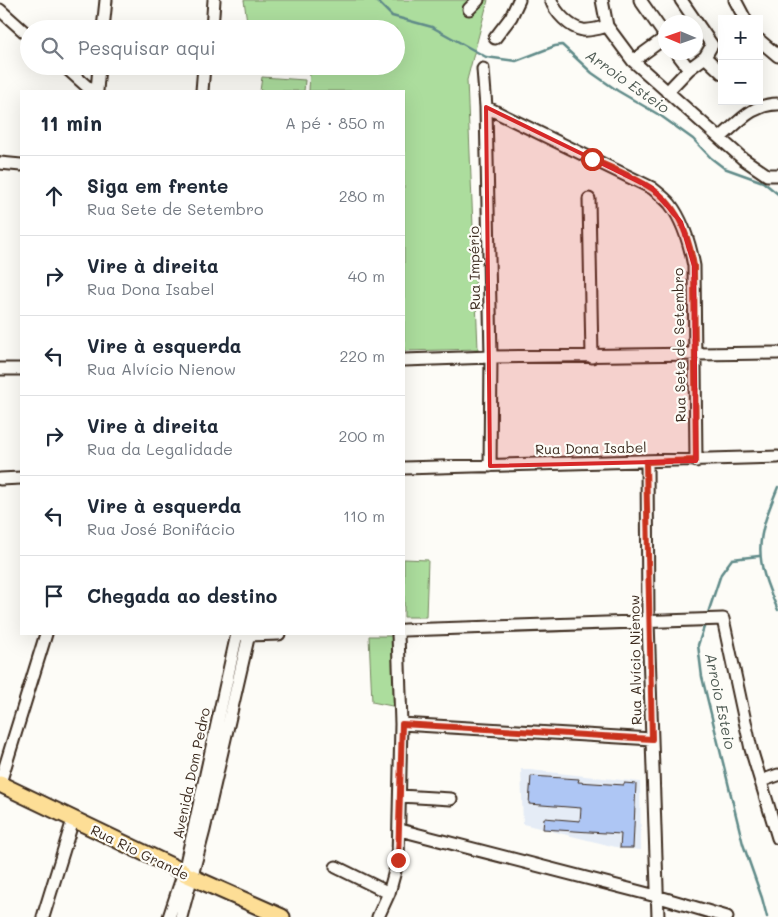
<!DOCTYPE html>
<html lang="pt">
<head>
<meta charset="utf-8">
<style>
	body { margin:0; font-family:Mali,sans-serif; background:#f6f6f7; color:#1f2937 }
	.controls { position:absolute; right:15px; top:15px; display:grid; overflow:hidden; border-radius:0px; box-shadow:0 5px 20px #0002 }
	.controls button { width:45px; height:45px; display:grid; place-items:center; padding:0; border:0; border-bottom:1px solid #e0e1e3; background:#fff; color:#1f2937; font:25px sans-serif }
	.compass { position:absolute; left:658px; top:15px; width:45px; height:45px; border-radius:50%; background:#fff; box-shadow:0 5px 20px #0002; rotate:272deg }
	.stop { position:absolute; width:15px; height:15px; margin:-11px; border:4px solid #c8321e; border-radius:50%; background:#fff }
	.stop.end { background:#c8321e; border-color:#fff; box-shadow:0 1px 5px #0008 }
	.list { margin:0; padding:0; list-style:none }
	h2 { display:flex; justify-content:space-between; align-items:center; height:65px; margin:0; padding:0 20px; font-size:21px }
	h2 small { font-size:16px; font-weight:400; color:#747a83 }
	.list li { display:grid; grid-template-columns:32px 1fr auto; gap:15px; align-items:center; box-sizing:border-box; height:80px; padding:0 20px; border-top:1px solid #e0e1e3 }
	.list b { display:block; font-size:19px; white-space:nowrap }
	.list p { margin:0; font-size:16px; white-space:nowrap; color:#747a83 }
	.list em { font-size:16px; font-style:normal; color:#747a83 }
	.icon { flex:none; width:28px; height:28px; fill:none; stroke:currentColor; stroke-width:2; stroke-linecap:round; stroke-linejoin:round }
	.map { position:relative; flex:none; width:778px; height:917px; overflow:hidden }
	.search { position:absolute; background:#fff; box-shadow:0 5px 20px #0002; left:20px; top:20px; width:385px; height:55px; display:flex; align-items:center; gap:12px; box-sizing:border-box; padding:0 18px; border-radius:28px; color:#747a83; font-size:19px }
	.panel { position:absolute; background:#fff; box-shadow:0 5px 20px #0002; left:20px; top:90px; width:385px; height:545px; border-radius:0px }
	.map>svg:first-child { display:block }
	.built { fill:#e5ecf6 }
	.green { fill:#acdd9d; stroke:#74845e }
	.lines { fill:none; stroke-linecap:round; stroke-linejoin:round }
	.stream { stroke:#608b89; stroke-width:2.5 }
	.building { fill:#aec6f4; stroke:#3b2a1e }
	.minor-casing { stroke:#3b2a1e; stroke-width:15 }
	.major-casing { stroke:#3b2a1e; stroke-width:19 }
	.minor { stroke:#fdfcf7; stroke-width:11 }
	.major { stroke:#fdde96; stroke-width:15 }
	.route { stroke:#c8321e; stroke-width:6 }
	.marked { fill:#d62828; fill-opacity:0.2; stroke:#d62828; stroke-width:4; stroke-linejoin:round }
	.labels { text-anchor:middle; dominant-baseline:central; stroke-width:4.5; stroke-linejoin:round; paint-order:stroke }
	.street-label { font-size:14px; fill:#3b2a1e; stroke:#fdfcf7 }
	.water-label { font-size:15px; font-style:italic; fill:#4e5a53; stroke:#fdfcf7 }
</style>
</head>
<body>
<div class="map">
<svg width="778" height="917" viewBox="0 0 778 917">
	<rect width="100%" height="100%" fill="#fdfcf7"/>
	<filter id="ink" filterUnits="userSpaceOnUse"><feTurbulence type="fractalNoise" baseFrequency=".02" numOctaves="2"/><feDisplacementMap in="SourceGraphic" scale="10" xChannelSelector="R" yChannelSelector="G"/><feConvolveMatrix kernelMatrix="1 2 1 2 8 2 1 2 1" color-interpolation-filters="sRGB"/></filter>
	<g filter="url(#ink)">
		<path class="built" d="M521,769l119,13 1,68 -21,-2 -97,-24z"/>
		<path class="green" d="M244,0h244l-21,80 11,269 -74,2v-260h-95l1,-20 -56,-2v-3h142v-37h-148z
			M262,77l43,3 -1,11h-44z
			M404,559l24,1 -2,57h-22z
			M369,636h25l3,71 -25,-5z"/>
		<g class="lines">
			<path class="stream" d="M376,0l16,16 40,11 54,30 30,4 39,-15 7,-1 30,28 26,18 43,25 32,23 18,19 13,10 39,14 15,12
				M778,487c-22,53 -25,69 0,123
				M707,616l14,-42 11,-15 27,-3
				M705,624l-7,21 4,32 41,167 19,54 5,19"/>
		</g>
		<path class="building" d="M531,776l48,3 -1,3 46,3v-2l12,1 -3,64h-13l1,-14 -78,-5 1,-11 36,3 1,-13 -52,-4z"/>
		<g class="lines">
			<defs>
				<path id="minor" d="M551,0c4,12 19,28 32,30 8,1 17,-2 24,-4
					M602,0l5,26 26,35 109,97 25,17h11
					M735,0l10,19
					M469,9l9,-9
					M0,10l29,26
					M103,29l3,-29
					M212,29l2,-29
					M495,38l16,-21 8,-17
					M759,40l19,16
					M676,52l13,17
					M705,57l17,16
					M633,61l33,-24 -26,-37
					M64,66l28,25
					M483,69l3,38 5,250 -1,109
					M97,91l2,-25
					M202,91l2,-25
					M667,92l22,-23 16,-12 7,-12 -31,-45
					M486,107l166,81c6,5 13,10 18,16 14,18 20,41 24,62l2,195
					M720,138c19,-16 32,-34 58,-34
					M0,163l21,2
					M589,199l3,158
					M404,360l87,-3 287,-4
					M0,369h21
					M647,462l1,159 10,296
					M404,468l374,-11
					M0,479l21,-1
					M404,630l319,-11 28,130 27,89
					M244,635l35,-1
					M401,724l251,15
					M761,781l17,-6
					M0,783l46,-149
					M400,796l51,3
					M400,830l256,66 71,21
					M336,867l53,26
					M43,917l30,-97
					M169,917l15,-45 10,-44 43,-194
					M181,917l23,-87 45,-196
					M378,917l11,-24 9,-33 3,-136 -3,-90"/>
				<path id="major" d="M0,784l184,88 1,2 97,43"/>
			</defs>
			<use href="#minor" class="minor-casing"/>
			<use href="#major" class="major-casing"/>
			<use href="#minor" class="minor"/>
			<use href="#major" class="major"/>
		</g>
	</g>
	<g class="lines" filter="url(#ink)">
		<path class="route" d="M398,860l4,-136 250,15 -6,-277 50,-2 -2,-194c-5,-29 -16,-62 -43,-78 -18,-12 -39,-20 -59,-29"/>
	</g>
	<path class="marked" d="M486,107l166,81 29,34 13,44 2,195 -206,5z"/>
	<g class="labels">
		<g class="street-label">
			<text transform="translate(474 268) rotate(-91)">Rua Império</text>
			<text transform="translate(679 345) rotate(-91)">Rua Sete de Setembro</text>
			<text transform="translate(591 448) rotate(-1)">Rua Dona Isabel</text>
			<text transform="translate(635 660) rotate(-91)">Rua Alvício Nienow</text>
			<text transform="translate(191 773) rotate(-78)">Avenida Dom Pedro</text>
			<text transform="translate(140 852) rotate(26)">Rua Rio Grande</text>
		</g>
		<g class="water-label">
			<text transform="translate(628 81) rotate(35)">Arroio Esteio</text>
			<text transform="translate(721 701) rotate(78)">Arroio Esteio</text>
		</g>
	</g>
</svg>
<div class="controls">
<button>+</button>
<button>−</button>
</div>
<svg class="compass" viewBox="-18 -18 36 36"><path d="M0-13l5 13h-10z" fill="#e53935"/><path d="M0 13l5-13h-10z" fill="#747a83"/></svg>
<div class="stop" style="left:592px;top:159px"></div>
<div class="stop end" style="left:398px;top:860px"></div>
<div class="search"><svg class="icon" aria-label="search" viewBox="0 0 24 24"><circle cx="10" cy="10" r="6"/><path d="M15 15l6 6"/></svg>Pesquisar aqui</div>
<section class="panel">
<h2>11 min<small>A pé · 850 m</small></h2>
<ul class="list">
<li><svg class="icon" aria-label="ahead" viewBox="0 0 24 24"><path d="M12 20V5M6 11l6-6 6 6"/></svg><div><b>Siga em frente</b><p>Rua Sete de Setembro</p></div><em>280 m</em></li>
<li><svg class="icon" aria-label="right" viewBox="0 0 24 24"><path d="M7 20v-9h11M14 6l5 5-5 5"/></svg><div><b>Vire à direita</b><p>Rua Dona Isabel</p></div><em>40 m</em></li>
<li><svg class="icon" aria-label="left" viewBox="0 0 24 24"><path d="M17 20v-9H6M10 6l-5 5 5 5"/></svg><div><b>Vire à esquerda</b><p>Rua Alvício Nienow</p></div><em>220 m</em></li>
<li><svg class="icon" aria-label="right" viewBox="0 0 24 24"><path d="M7 20v-9h11M14 6l5 5-5 5"/></svg><div><b>Vire à direita</b><p>Rua da Legalidade</p></div><em>200 m</em></li>
<li><svg class="icon" aria-label="left" viewBox="0 0 24 24"><path d="M17 20v-9H6M10 6l-5 5 5 5"/></svg><div><b>Vire à esquerda</b><p>Rua José Bonifácio</p></div><em>110 m</em></li>
<li><svg class="icon" aria-label="arrive" viewBox="0 0 24 24"><path d="M6 21V4h12l-3 4 3 4H6"/></svg><div><b>Chegada ao destino</b></div></li>
</ul>
</section>
</div>
</body>
</html>
